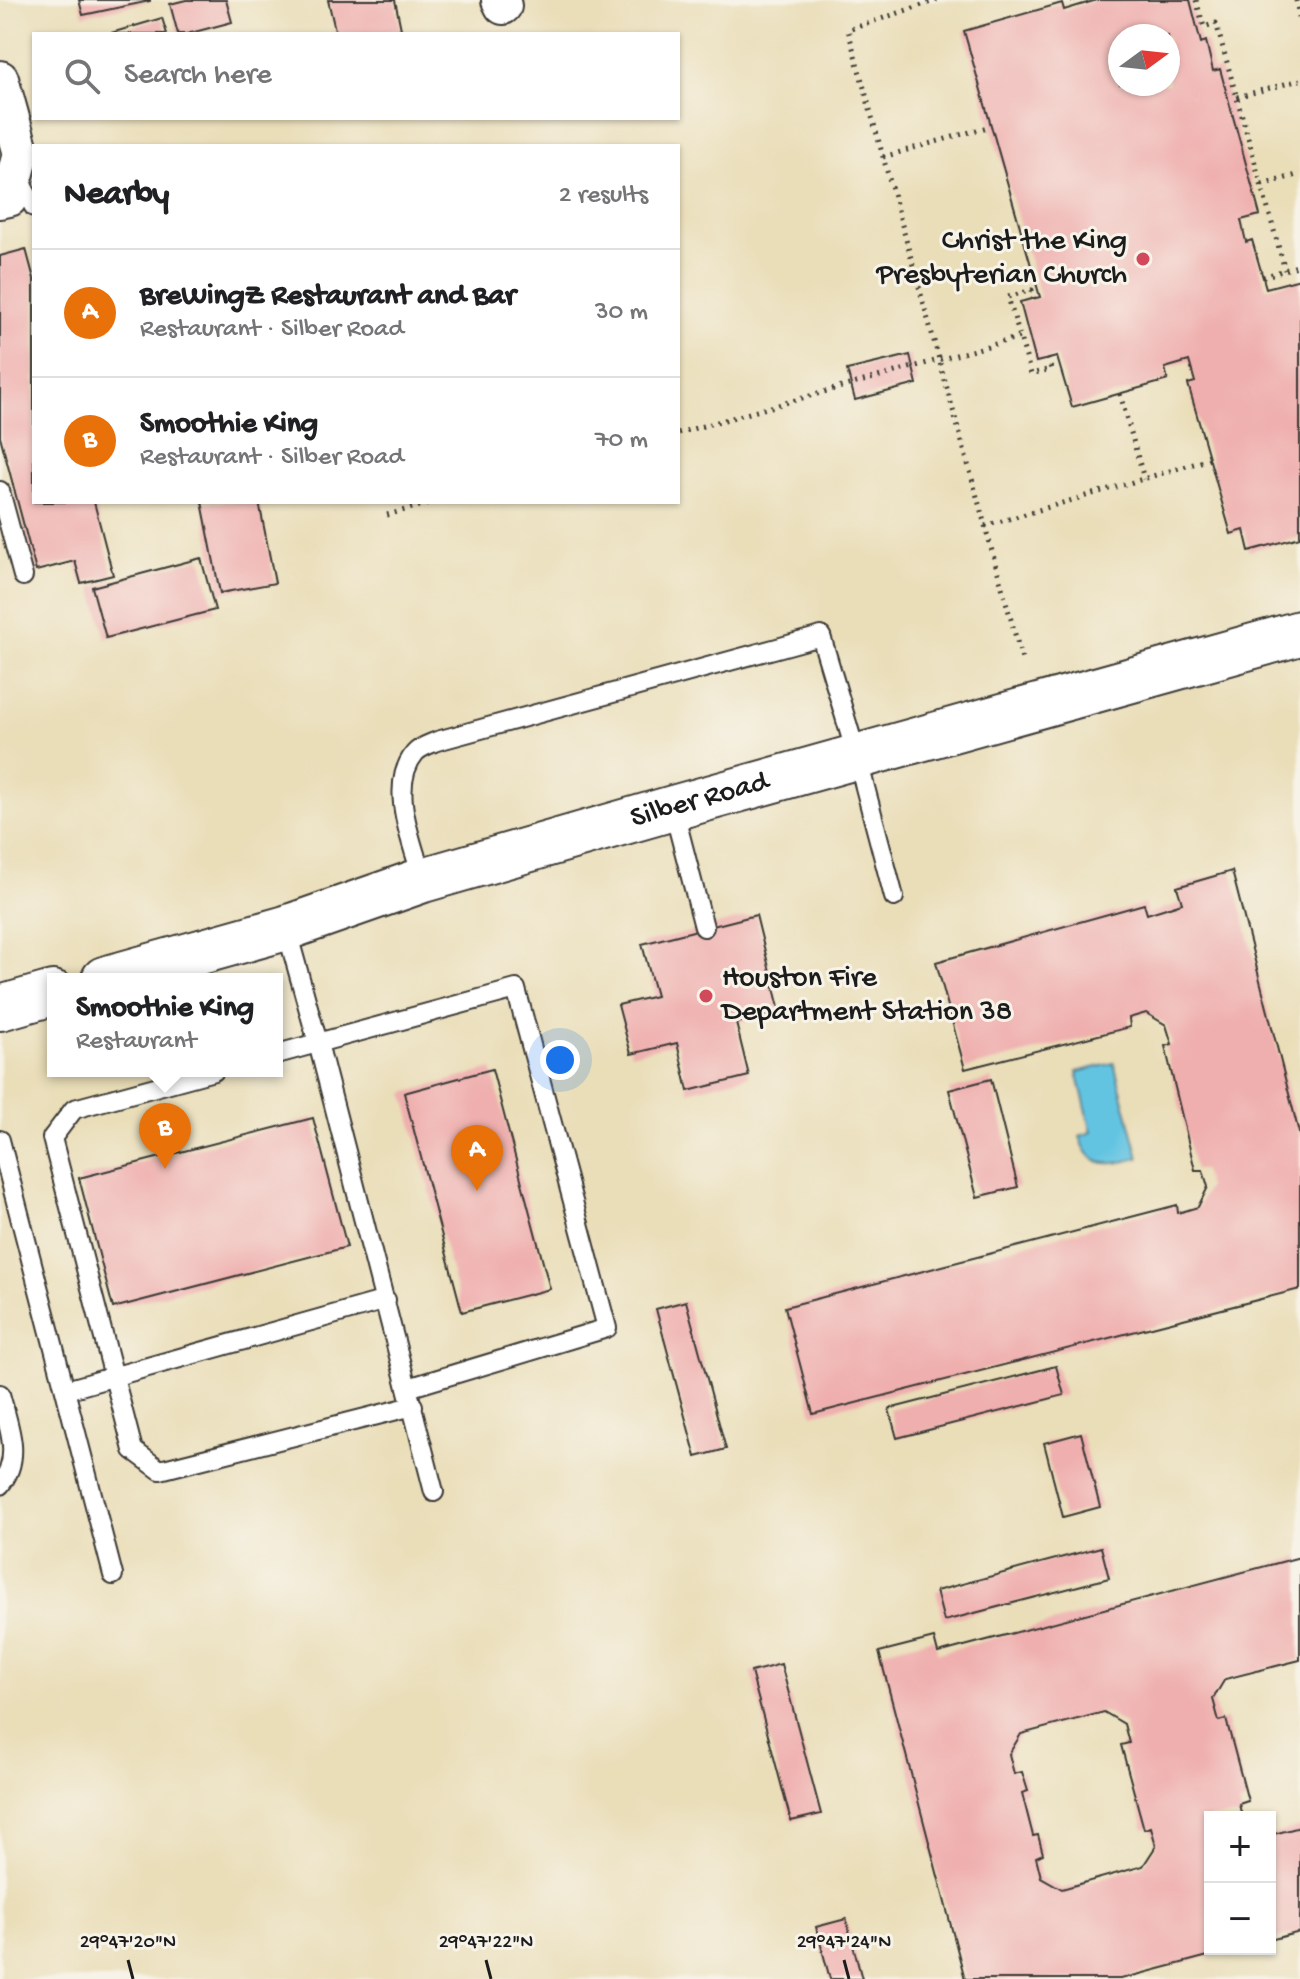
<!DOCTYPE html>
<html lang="en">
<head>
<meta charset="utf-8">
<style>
	body { margin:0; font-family:"Gochi Hand",sans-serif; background:#f6f6f6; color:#202124 }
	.controls { position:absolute; right:24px; bottom:24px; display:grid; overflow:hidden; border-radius:0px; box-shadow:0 2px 6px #0004 }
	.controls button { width:72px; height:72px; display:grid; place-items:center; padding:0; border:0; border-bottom:2px solid #e0e0e0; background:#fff; color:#202124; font:40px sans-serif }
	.compass { position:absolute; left:1108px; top:24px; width:72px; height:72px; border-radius:50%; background:#fff; box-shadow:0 2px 6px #0004; rotate:75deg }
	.you { position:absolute; left:560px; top:1060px; width:28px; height:28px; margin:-20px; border:6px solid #fff; border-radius:50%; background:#1a73e8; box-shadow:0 0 0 12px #1a73e833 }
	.badge { display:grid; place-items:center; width:52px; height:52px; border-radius:50%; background:#1a73e8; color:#fff; font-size:26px; font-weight:700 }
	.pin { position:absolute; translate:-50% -66px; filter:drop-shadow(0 2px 4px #0008) }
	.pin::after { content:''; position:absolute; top:42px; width:28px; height:24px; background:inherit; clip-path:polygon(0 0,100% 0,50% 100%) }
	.popup { position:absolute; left:47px; top:973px; width:236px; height:104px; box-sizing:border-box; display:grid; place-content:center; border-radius:0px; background:#fff; filter:drop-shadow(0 2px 6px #0005); font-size:26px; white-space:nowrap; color:#757577 }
	.popup b { font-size:30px; color:#202124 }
	.popup::after { content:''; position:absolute; left:50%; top:100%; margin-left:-16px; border:16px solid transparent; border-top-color:#fff }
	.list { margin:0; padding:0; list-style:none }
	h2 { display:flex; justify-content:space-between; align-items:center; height:104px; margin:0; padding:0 32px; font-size:34px }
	h2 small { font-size:26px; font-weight:400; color:#757577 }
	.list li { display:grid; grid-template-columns:52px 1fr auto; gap:24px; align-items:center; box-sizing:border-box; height:128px; padding:0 32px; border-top:2px solid #e0e0e0 }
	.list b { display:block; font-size:30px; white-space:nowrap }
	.list p { margin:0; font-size:26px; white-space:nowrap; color:#757577 }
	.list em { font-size:26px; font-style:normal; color:#757577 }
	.icon { flex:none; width:44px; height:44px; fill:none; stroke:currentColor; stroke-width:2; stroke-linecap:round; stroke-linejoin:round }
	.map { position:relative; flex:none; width:1300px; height:1979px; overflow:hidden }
	.search { position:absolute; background:#fff; box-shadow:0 2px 6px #0004; left:32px; top:32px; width:648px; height:88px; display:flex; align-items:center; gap:20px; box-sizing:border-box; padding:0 28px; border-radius:0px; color:#757577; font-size:30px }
	.panel { position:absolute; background:#fff; box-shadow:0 2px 6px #0004; left:32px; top:144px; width:648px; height:360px; border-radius:0px }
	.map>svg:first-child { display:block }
	.water { fill:#63c4e2; stroke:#40707f; stroke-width:2 }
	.building { fill:#efafae; fill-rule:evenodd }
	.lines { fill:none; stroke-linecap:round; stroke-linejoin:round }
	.service-casing { stroke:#3b3934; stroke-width:22 }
	.minor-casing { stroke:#3b3934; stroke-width:40 }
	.tertiary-casing { stroke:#3b3934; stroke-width:48 }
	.path { stroke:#3b3934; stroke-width:5; stroke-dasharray:2 6; stroke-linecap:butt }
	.service { stroke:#fff; stroke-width:18 }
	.minor { stroke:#fff; stroke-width:36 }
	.tertiary { stroke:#fff; stroke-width:44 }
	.ticks { fill:none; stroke:#1c1c1c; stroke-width:3 }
	.poi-dot { fill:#d1495b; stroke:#f7f3e8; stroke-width:3 }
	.labels { text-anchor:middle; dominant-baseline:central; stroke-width:6; stroke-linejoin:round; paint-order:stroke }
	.poi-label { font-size:30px; fill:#1c1c1c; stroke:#f7f3e8; text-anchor:end }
	.street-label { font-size:30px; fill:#1c1c1c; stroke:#f7f3e8 }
	.ticks-label { font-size:20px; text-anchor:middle; fill:#1c1c1c; stroke:#f7f3e8; stroke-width:6; stroke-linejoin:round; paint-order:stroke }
</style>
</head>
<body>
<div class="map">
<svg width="1300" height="1979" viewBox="0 0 1300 1979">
	<rect width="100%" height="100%" fill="#f7f3e8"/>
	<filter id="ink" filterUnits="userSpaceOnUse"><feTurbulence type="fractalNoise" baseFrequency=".0125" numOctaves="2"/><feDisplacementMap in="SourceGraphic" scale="16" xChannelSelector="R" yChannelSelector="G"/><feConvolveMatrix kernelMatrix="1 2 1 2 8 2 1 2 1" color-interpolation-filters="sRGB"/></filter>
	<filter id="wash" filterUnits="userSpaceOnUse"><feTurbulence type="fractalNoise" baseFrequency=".006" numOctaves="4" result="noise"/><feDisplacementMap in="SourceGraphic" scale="32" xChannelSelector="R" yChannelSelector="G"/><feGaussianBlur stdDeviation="1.8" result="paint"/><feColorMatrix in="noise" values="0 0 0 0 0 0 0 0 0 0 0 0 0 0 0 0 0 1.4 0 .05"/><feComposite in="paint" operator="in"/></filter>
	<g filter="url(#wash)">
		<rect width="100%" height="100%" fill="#eadeb9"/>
		<path class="water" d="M1114,1063l25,95c-29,7 -49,13 -59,-22l12,-4 -15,-60z"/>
		<g id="blocks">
			<path class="building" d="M79,0h71v1l-67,14z
				M186,0h40l6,22 -45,12h-9l-8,-30z
				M328,0h67l6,29 -22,5h-43z
				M1097,0h93l11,43 5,-2 7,30 7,-2 40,146 -19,5 5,22 6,-2 14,48 34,-9v258l-51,14 -5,-21 -13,4 -43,-150 7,-2 -6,-21 -24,7 3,12 -96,27 -15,-50 -21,5 -16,-60 20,-5 -76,-266 98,-28 2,7zM1120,36h48v48h-48z
				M162,18l5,16h-56v-1z
				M26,249l8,30v223h60l19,73 -32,8 -6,-22 -39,10 -36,-135v-180z
				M910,355l7,29 -62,16 -8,-30z
				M202,502h57l16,81 -55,10z
				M201,558l14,52 -109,28 -14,-51z
				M1232,871l68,266v152l-487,125 -28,-107 392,-102 1,8 20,-6 10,-20 -5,-17h-8l-30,-124 7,-2 -6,-19 -20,-12 -17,5 1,9 -165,42 -29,-107 208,-58 3,10 35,-11 -5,-16z
				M756,915l24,97 -44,11 13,53 -61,15 -11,-48 -46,11 -13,-49 38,-9 -14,-52z
				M492,1069l58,220 -88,23 -58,-219z
				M991,1079l27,108 -41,10 -28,-107z
				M313,1118l34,129 -234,61 -34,-130z
				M686,1301l40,148 -30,8 -40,-148z
				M1056,1366l8,29 -167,43 -8,-29z
				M1081,1433l19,74 -37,10 -19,-74z
				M1101,1547l8,31 -165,43 -8,-30z
				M1300,1557v103l-75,19 -12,20 6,22 7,-2 22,82 -9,3 3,13h-32v132l21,1 -110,29h-156l-86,-327 55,-14 4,15zM1104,1712l20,12 5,19 -8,2 23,84 7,-2 5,19 -13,20 -81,23 -21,-12 -5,-20 7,-3 -5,-19 -5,1 -11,-43 6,-2 -6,-19 -8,2 -5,-20 12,-20z
				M781,1664l40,150 -30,7 -40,-149z
				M1300,1827v105l-30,8v-105z
				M846,1919l16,60h-32l-14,-52z"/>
		</g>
	</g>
	<g filter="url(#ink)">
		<use href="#blocks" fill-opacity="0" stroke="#3b3934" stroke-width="2"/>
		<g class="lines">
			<defs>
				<path id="service" d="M17,176l17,31
					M0,491l23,85
					M673,808l31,119
					M423,880c-10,-36 -36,-94 -8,-127 5,-6 15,-9 22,-12l384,-105 36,121 37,140
					M286,928l32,115 116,449
					M277,1054l239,-65 91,339 -199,60
					M214,1071l-140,38 -22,29 81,312 27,20 253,-64
					M0,1140l113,435
					M66,1390l320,-90
					M0,1394c8,31 23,64 0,91"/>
				<path id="minor" d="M500,0l3,6
					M0,79l21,75 -12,44 -9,2"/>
				<g id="tertiary">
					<path id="s1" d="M104,979l182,-51 137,-48 250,-72 627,-175"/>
					<path d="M0,1008l53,-15"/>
				</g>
			</defs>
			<use href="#service" class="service-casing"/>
			<use href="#minor" class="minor-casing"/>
			<use href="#tertiary" class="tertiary-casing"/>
			<path class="path" d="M937,0l-89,30 175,633
				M1073,0l2,7
				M1196,0l8,27 12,-4 69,247
				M1296,0l4,22
				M1237,97l63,-17
				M883,157l108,-31
				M1262,185l38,-11
				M1263,277l37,-12
				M1034,299l-2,-9 -24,7 23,77 20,-5 -3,-10
				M1120,394l24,85
				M678,433l342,-96
				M387,515l47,-13
				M985,526l225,-67"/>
			<use href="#service" class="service"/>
			<use href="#minor" class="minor"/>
			<use href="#tertiary" class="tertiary"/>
		</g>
	</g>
	<path class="ticks" d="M128,1960l5,19M486,1960l5,19M844,1960l5,19"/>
	<g class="poi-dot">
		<circle cx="1143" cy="259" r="8"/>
		<circle cx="706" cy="996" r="8"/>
	</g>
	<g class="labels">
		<g class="poi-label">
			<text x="1127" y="242">Christ the King<tspan x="1127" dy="34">Presbyterian Church</tspan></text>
			<text x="722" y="979" text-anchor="start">Houston Fire<tspan x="722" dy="34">Department Station 38</tspan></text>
		</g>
		<g class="street-label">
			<text stroke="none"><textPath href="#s1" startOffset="622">Silber Road</textPath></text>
		</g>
	</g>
	<g class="ticks-label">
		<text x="128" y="1947">29°47'20"N</text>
		<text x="486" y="1947">29°47'22"N</text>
		<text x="844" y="1947">29°47'24"N</text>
	</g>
</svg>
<div class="controls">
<button>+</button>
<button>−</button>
</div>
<svg class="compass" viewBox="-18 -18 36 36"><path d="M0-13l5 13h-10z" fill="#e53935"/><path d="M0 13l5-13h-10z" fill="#757577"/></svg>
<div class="you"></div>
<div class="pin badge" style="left:477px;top:1191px;background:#e8710a">A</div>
<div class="pin badge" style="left:165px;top:1169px;background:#e8710a">B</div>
<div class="popup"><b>Smoothie King</b>Restaurant</div>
<div class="search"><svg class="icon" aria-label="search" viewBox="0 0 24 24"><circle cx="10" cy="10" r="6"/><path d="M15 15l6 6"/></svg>Search here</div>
<section class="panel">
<h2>Nearby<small>2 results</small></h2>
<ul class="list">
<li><span class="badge" style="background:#e8710a">A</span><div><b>BreWingZ Restaurant and Bar</b><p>Restaurant · Silber Road</p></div><em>30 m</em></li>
<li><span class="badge" style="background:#e8710a">B</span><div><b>Smoothie King</b><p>Restaurant · Silber Road</p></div><em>70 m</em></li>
</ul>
</section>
</div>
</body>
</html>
